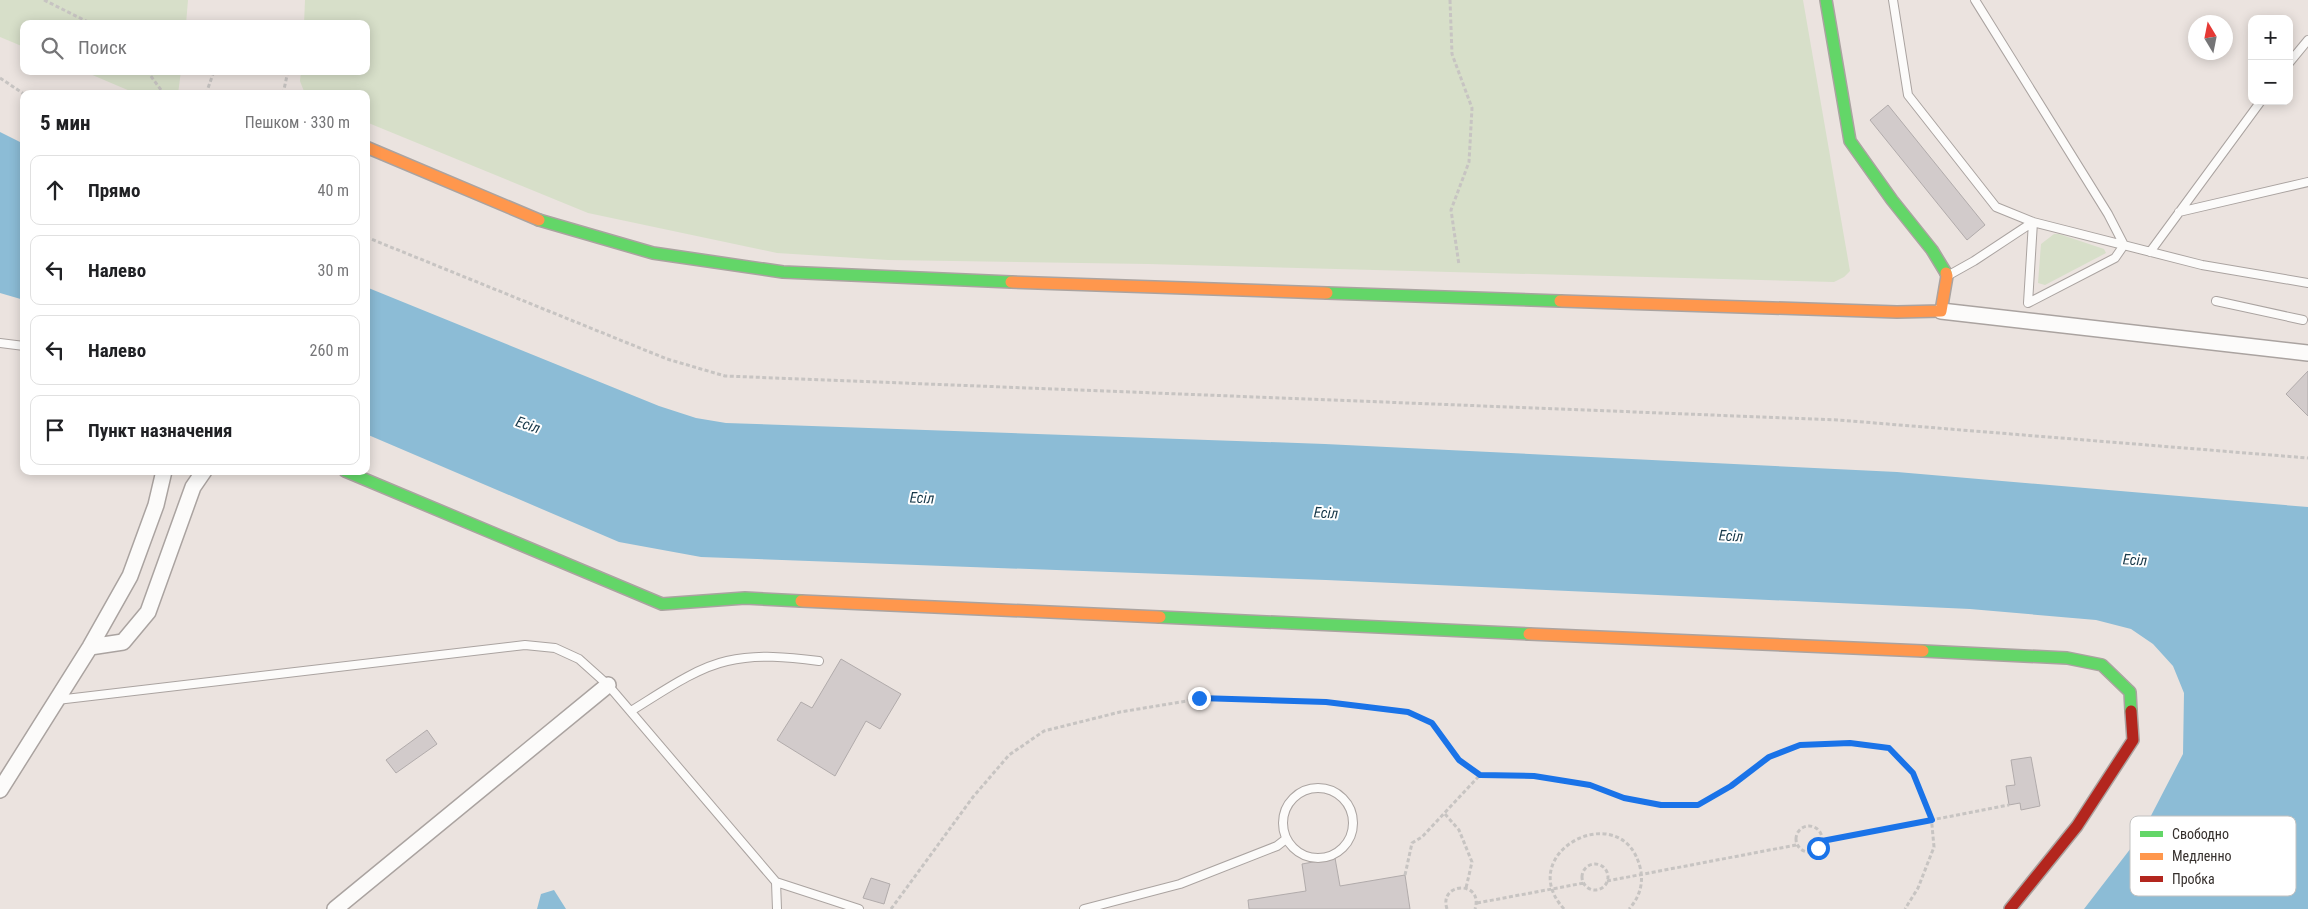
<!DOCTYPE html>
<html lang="ru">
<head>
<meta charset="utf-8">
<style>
	body { margin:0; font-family:"Roboto Condensed",sans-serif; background:#f2f2f2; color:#202124 }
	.controls { position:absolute; right:15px; top:15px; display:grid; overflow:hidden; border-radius:10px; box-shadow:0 2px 12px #0003 }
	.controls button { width:45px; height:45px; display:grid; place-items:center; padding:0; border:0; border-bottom:1px solid #e0e0e0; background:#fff; color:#202124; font:25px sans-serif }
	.compass { position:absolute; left:2188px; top:15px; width:45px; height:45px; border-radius:50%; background:#fff; box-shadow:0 2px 12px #0003; rotate:350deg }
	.stop { position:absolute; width:15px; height:15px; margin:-11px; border:4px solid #1a73e8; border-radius:50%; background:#fff }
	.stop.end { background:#1a73e8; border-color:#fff; box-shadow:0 1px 5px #0008 }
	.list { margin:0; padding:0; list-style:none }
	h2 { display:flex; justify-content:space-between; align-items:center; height:65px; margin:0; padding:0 20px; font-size:21px }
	h2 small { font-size:16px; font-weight:400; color:#757577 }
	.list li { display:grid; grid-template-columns:32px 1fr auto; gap:15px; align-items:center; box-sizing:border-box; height:70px; margin:0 10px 10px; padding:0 10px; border:1px solid #e0e0e0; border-radius:10px }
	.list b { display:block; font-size:19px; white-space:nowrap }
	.list em { font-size:16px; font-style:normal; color:#757577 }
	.icon { flex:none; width:28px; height:28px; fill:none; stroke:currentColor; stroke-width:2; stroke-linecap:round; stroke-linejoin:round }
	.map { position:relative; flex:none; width:2308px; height:909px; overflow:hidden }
	.search { position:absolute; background:#fff; box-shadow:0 2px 12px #0003; left:20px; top:20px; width:350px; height:55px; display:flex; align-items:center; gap:12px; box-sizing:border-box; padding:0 18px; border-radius:10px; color:#757577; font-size:19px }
	.panel { position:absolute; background:#fff; box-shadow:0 2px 12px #0003; left:20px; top:90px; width:350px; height:385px; border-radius:10px }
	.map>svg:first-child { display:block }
	.green { fill:#d7dfc9 }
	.water { fill:#8cbcd6 }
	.building { fill:#d2cbcb; stroke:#b1abab }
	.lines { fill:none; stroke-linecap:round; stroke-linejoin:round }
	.lane-casing { stroke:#aaa3a0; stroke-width:10 }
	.street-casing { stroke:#aaa3a0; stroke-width:18 }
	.fast-casing { stroke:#aaa3a0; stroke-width:14 }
	.slow-casing { stroke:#aaa3a0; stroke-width:14 }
	.jam-casing { stroke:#aaa3a0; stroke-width:14 }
	.path { stroke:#c7c4c2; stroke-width:3; stroke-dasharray:4 2.5; stroke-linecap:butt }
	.lane { stroke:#fcfbfa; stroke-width:8 }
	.street { stroke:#fcfbfa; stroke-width:15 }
	.fast { stroke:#63d668; stroke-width:11 }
	.slow { stroke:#ff974d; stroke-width:11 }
	.jam { stroke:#b3261e; stroke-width:11 }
	.route { stroke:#1a73e8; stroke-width:6 }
	.labels { text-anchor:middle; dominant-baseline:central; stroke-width:4; stroke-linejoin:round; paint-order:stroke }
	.water-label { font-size:15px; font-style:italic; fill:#18394a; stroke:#fff }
	.key { fill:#fff; stroke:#c2c1c0; stroke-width:1 }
	.key-label { font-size:14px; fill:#352f2c }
</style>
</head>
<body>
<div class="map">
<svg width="2308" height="909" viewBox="0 0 2308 909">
	<rect width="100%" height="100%" fill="#ebe3df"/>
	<path class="green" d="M0,0h188l-2,24h-162v23l-24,-10z
		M305,0h1498l47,271 -6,6 -10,5 -686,-18 -260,-4 -111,-7 -189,-40 -222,-91v-28h-61l-5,-13 1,-10h65v-47h-62z
		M83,71h98l-3,23h-41z
		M2054,234h5l45,15 2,4 -61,32 -7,-2 3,-39z"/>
	<path class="water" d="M0,132l24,12v156l-24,-7z
		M366,287l293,119 37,12 30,5 599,21 572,28 411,35v402h-224l57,-74 42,-81 1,-61 -11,-27 -20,-22 -22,-15 -35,-9 -126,-11 -644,-29 -625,-23 -82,-15 -253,-108z
		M554,890l12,19h-29l4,-15z"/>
	<path class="building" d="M1888,105l97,120 -18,15 -97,-120z
		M2308,371v45l-22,-22z
		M841,659l60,35 -21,35 -14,-8 -31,55 -58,-36 24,-38 11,6z
		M427,730l10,14 -41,29 -10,-13z
		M2031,757l9,49 -19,4 -1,-7 -11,2 -3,-19 9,-1 -4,-25z
		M1335,858l5,28 65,-11 5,34h-161l-1,-9 58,-9 -4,-27z
		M871,878l19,6 -6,20 -21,-6z"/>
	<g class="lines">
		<defs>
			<path id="lane" d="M1893,0l15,95 88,112 37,15 169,43 106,18
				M2289,63l19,-23
				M2179,212l129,-30
				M2150,252l111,-151
				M1949,275l25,-14 59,-39 -5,81 87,-45 9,-13 -16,-31 -133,-214
				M2216,301l87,19
				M0,343l24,3
				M57,700l468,-55 30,3 24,11 29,26 168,197 1,27
				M631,711c28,-17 64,-43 96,-50 31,-7 61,-4 92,0
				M1283 823a35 35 0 1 1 70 0a35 35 0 1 1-70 0Z
				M776,882l83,27
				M1084,909l96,-25 97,-38 9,-7"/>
			<path id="street" d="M1941,311l367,42
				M90,647l33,-5 25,-30 45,-125 11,-16
				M0,790l90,-143 40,-71 26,-71 8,-34
				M335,909l273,-224"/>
			<path id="fast" d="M1826,0l24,141 42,59 40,50 14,23
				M539,220l114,33 130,19 228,10
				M1327,293l233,8
				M345,471l317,133 83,-6 56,3
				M1160,617l369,17
				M1923,651l144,7 35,7 28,27 1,19"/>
			<path id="slow" d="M366,147l173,73
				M1011,282l316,11
				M1560,301l337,11 44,-1 6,-35 -1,-3
				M801,601l359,16
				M1529,634l394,17"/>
			<path id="jam" d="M2010,909l67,-83 56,-86 -2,-29"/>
		</defs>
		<use href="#lane" class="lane-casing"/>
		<use href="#street" class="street-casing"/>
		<use href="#fast" class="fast-casing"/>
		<use href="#slow" class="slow-casing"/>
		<use href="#jam" class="jam-casing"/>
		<path class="path" d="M44,0l48,24
			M1450,0l2,54 20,54 -3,54 -18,48 8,55
			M147,71l17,23
			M0,78l24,16
			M206,94l8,-23
			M283,94l5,-23
			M366,237l301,122 58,17 1113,44 470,38
			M1445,814l14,16 13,32 -6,26
			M1796 839a13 13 0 1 1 26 0a13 13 0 1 1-26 0Z
			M1822,841l187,-36
			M1582 877a13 13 0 1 1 26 0a13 13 0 1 1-26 0Z
			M1405,875l7,-32 10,-6 58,-62
			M1607,881l189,-36
			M1477,903l107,-20
			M891,909l82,-112 36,-42 35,-24 76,-19 79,-13 126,3 83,10 24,11 27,37 21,15 54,1 56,9 34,13 37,7h37l33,-19 38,-29 31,-12 50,-2 39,5 24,25 18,42 3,32 -16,41 -13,21
			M1447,909c-9,-27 37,-29 28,0
			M1564,909c-52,-57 58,-113 76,-42 4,15 0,30 -11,42"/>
		<use href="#lane" class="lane"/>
		<use href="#street" class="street"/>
		<use href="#fast" class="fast"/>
		<use href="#slow" class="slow"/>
		<use href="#jam" class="jam"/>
	</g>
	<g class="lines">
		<path class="route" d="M1199,698l127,4 82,10 24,11 27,37 21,15 54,1 56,9 34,13 37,7h37l33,-19 38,-29 31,-12 50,-2 39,5 24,25 19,47 -110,21 -4,7"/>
	</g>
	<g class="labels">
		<g class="water-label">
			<text transform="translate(528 425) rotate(19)">Есіл</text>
			<text transform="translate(922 498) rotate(2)">Есіл</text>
			<text transform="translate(1326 513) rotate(3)">Есіл</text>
			<text transform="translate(1731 536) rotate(3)">Есіл</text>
			<text transform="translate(2135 560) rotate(3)">Есіл</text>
		</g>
	</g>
	<rect x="2130" y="816" width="166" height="80" rx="8" class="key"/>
	<rect x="2140" y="831" width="23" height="6" fill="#63d668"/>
	<rect x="2140" y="853" width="23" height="7" fill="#ff974d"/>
	<rect x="2140" y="876" width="23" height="6" fill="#b3261e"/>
	<g class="key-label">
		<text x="2172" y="839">Свободно</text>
		<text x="2172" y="861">Медленно</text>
		<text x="2172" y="884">Пробка</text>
	</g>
</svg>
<div class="controls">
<button>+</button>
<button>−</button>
</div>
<svg class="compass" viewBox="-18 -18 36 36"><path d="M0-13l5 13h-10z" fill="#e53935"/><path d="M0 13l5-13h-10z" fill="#757577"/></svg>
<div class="stop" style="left:1818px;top:848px"></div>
<div class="stop end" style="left:1199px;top:698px"></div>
<div class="search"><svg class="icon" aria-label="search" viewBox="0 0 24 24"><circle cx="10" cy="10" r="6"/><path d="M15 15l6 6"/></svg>Поиск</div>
<section class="panel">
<h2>5 мин<small>Пешком · 330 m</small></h2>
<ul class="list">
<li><svg class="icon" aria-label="ahead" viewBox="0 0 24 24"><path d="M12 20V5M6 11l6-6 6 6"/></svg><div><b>Прямо</b></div><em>40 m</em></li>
<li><svg class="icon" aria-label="left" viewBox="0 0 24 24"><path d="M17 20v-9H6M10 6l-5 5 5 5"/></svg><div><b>Налево</b></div><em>30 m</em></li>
<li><svg class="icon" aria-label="left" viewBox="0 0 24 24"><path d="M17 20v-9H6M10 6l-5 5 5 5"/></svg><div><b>Налево</b></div><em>260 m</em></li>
<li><svg class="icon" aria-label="arrive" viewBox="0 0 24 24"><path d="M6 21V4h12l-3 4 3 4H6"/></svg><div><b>Пункт назначения</b></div></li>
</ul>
</section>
</div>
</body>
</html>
